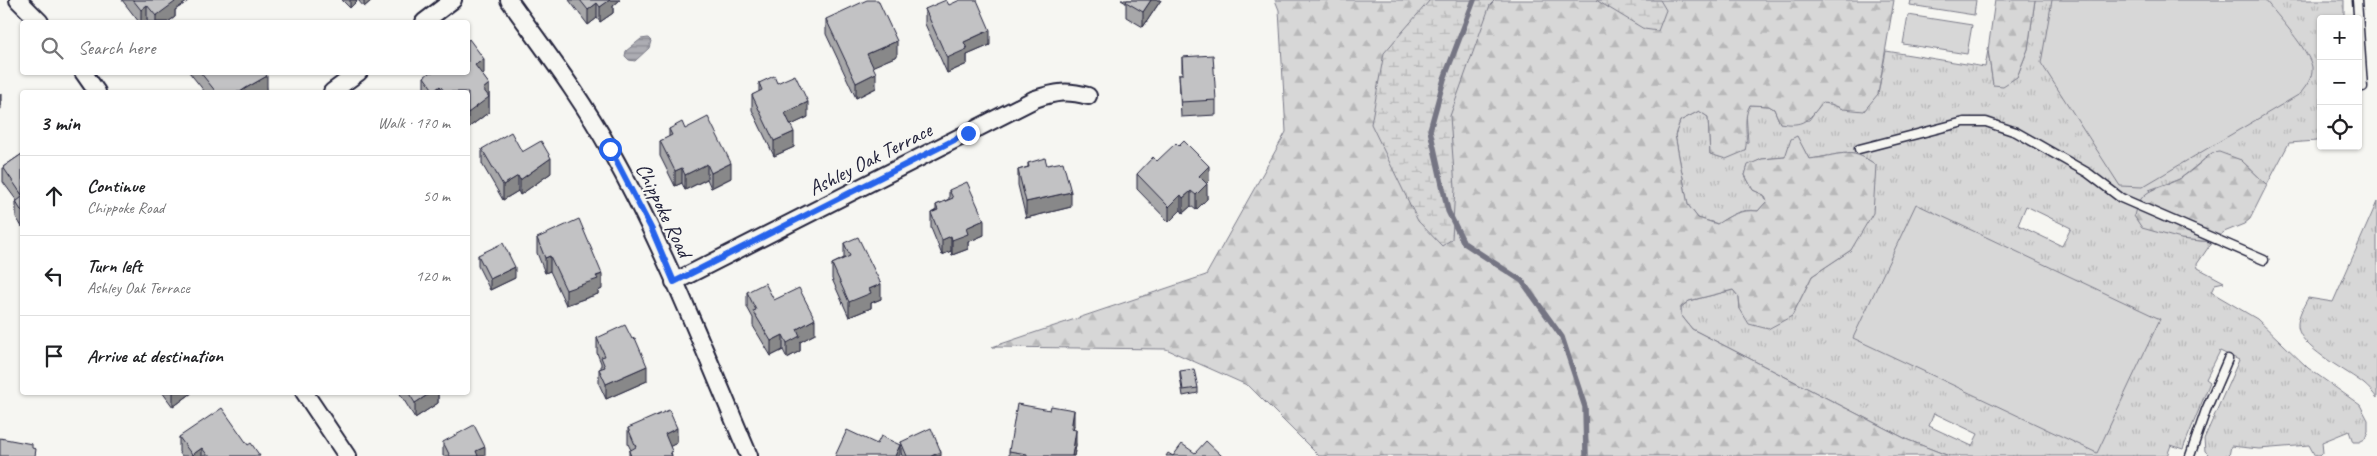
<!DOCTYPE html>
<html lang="en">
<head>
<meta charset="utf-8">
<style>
	body { margin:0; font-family:Caveat,sans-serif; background:#f6f6f6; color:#202124 }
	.controls { position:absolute; right:15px; top:15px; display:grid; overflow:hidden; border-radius:5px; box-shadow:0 1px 4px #0004 }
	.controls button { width:45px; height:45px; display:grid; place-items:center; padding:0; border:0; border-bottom:1px solid #e0e0e0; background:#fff; color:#202124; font:25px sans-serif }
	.stop { position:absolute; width:15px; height:15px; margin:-11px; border:4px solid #2563eb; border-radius:50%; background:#fff }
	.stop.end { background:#2563eb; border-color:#fff; box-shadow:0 1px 5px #0008 }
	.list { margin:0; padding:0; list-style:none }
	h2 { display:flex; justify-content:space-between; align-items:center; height:65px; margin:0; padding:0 20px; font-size:21px }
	h2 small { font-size:16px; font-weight:400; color:#757577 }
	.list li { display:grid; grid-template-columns:32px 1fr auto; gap:15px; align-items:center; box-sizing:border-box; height:80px; padding:0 20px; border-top:1px solid #e0e0e0 }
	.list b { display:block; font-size:19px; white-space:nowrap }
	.list p { margin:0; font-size:16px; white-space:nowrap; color:#757577 }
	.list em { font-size:16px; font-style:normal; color:#757577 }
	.icon { flex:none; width:28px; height:28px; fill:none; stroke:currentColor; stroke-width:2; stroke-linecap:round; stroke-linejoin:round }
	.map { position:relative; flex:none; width:2377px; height:456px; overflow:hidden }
	.search { position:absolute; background:#fff; box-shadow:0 1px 4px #0004; left:20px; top:20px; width:450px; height:55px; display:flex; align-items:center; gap:12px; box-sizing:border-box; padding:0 18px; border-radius:5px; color:#757577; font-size:19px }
	.panel { position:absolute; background:#fff; box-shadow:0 1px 4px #0004; left:20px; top:90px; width:450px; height:305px; border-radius:5px }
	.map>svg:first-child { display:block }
	.grass { fill:url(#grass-tufts); stroke:#7c7c89; fill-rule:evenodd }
	.forest { fill:url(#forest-firs); stroke:#7c7c89 }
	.wetland { fill:url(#wetland-marsh); stroke:#7c7c89 }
	.pitch { fill:#d7d7d7; stroke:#7c7c89 }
	.water { fill:url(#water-rules); stroke:#757583 }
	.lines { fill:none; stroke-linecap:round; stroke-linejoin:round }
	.stream { stroke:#757583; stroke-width:5.5 }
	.lane-casing { stroke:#22223b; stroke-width:11 }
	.street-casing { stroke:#22223b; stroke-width:20 }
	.lane { stroke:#f6f6f2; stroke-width:8 }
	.street { stroke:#f6f6f2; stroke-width:16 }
	.wall { fill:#a7a7a9; stroke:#22223b }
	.shaded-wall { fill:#888889; stroke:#22223b }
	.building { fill:#c2c2c4; stroke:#22223b }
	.route { stroke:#2563eb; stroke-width:6 }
	.labels { text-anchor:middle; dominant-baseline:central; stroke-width:4; stroke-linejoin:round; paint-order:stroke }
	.street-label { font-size:21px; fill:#22223b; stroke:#f6f6f2 }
</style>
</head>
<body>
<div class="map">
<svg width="2377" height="456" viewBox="0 0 2377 456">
	<defs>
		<pattern id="grass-tufts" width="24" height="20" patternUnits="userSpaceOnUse" patternTransform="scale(1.25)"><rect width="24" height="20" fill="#d7d7d7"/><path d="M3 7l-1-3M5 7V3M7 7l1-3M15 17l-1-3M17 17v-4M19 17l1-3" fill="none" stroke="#b8b8b9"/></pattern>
		<pattern id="forest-firs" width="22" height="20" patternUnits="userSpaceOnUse" patternTransform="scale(1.25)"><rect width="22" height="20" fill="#d7d7d7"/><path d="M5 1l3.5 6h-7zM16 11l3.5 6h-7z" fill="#b8b8b9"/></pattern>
		<pattern id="wetland-marsh" width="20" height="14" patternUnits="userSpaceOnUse" patternTransform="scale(1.25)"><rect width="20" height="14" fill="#d7d7d7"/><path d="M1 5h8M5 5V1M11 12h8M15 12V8" fill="none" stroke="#b8b8b9"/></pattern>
		<pattern id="water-rules" width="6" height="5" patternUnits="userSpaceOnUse" patternTransform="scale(1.25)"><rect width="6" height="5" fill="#adadb3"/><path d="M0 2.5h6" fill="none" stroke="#8c8c93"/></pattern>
	</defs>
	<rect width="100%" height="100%" fill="#f6f6f2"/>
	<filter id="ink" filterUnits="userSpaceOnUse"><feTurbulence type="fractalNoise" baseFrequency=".02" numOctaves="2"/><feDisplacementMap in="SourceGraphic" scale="10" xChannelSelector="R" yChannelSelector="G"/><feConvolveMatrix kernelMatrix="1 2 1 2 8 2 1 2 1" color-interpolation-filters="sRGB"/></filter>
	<g filter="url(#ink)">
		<path class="grass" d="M2035,0h309v19h-23v116l-5,6 -27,2 -22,42 -26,-25 -29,-7 -32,26 -31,11 32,49 31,3 -15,22 1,4 26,14 -9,2 -4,8 46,27 51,49 52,37 8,15v11l-3,8 -6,3h-6l-4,-11 -27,11 1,11 -3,3h-5l-6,-11 -50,4 -28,-3 -2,10h-19l-5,-5 -1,-12 35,-79 -19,-9 -14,28 4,3 -27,67 -12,-4 -4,11h-218l-41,-16 -216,-111 -11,-14v-8l8,-6 44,-11 6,7 1,12 52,7 20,-40 39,-26 23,-73 2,-12c-27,-20 -37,-9 -67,-6l-12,-22 -12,20 -23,2 -14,7 -3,9 8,15 11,5 3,6 -9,10c-17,-3 -27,4 -40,13l-20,-6 -10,-13 -13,-70 5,-14 19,-10 9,6 2,37 38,-12 -2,-30 4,-7 19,1 5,3 6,14 29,-3 12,-17 10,1 12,5 35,-15 8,-43 99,16 3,-17 5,35 24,-8 11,-28zM2026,206l45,22 -9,18 -44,-21zM1934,413l44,21 -6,12 -43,-20z
			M2377,202v196c-4,-5 -8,-10 -13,-14 -16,-13 -58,-33 -65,-53 -4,-10 4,-24 9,-33l25,4z"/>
		<path class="forest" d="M1275,0h619l-16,94 -14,17 -21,-2 -12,-5 -9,-1c-14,18 -19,24 -42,20l-6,-14 -5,-3 -19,-1c-8,14 -1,31 -5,46l-19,8 -16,-5 -2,-37 -9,-6 -19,10 -5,14 13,70 10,13 19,6c14,-9 24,-15 41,-13l9,-10 -3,-6 -11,-5 -8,-15 3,-10 14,-6 23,-2 6,-18 6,-3 12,23c30,-3 40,-14 67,6l-3,48 -22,37 -39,26 -20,40 -24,13 -19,-5 -9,-15 -1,-12 -6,-7 -44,11 -8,6v8l11,14 216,111 41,16h-630l-70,-70 -83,-37 -174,-2 214,-72 80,-143 -7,-122z
			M1995,0h40l-7,49 -11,28 -14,9 -10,-1 -5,-35z
			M2219,152l22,8 26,25 -17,34 -6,5 -20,8 -12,10 -31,-3 -39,-11 -8,-12c6,-30 26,-26 47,-38 11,-7 21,-17 31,-25z"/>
		<path class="wetland" d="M1430,0h65l-5,5 -40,111 5,72 -3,51 -10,7 -24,-25 -47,-97 13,-71z
			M1596,0h64l6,10 -8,21 -14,-2z"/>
		<path class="pitch" d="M1911,0h65l-2,15 -64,-10z
			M2052,0h213c12,15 44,50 47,67 1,11 -6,19 -12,27l-158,93 -22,-1 -79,-123z
			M1908,15l64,10 -5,29 -64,-10z
			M1916,204l244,115 -63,134 -244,-115z"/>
		<path class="water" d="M648,38l3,3 -2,7 -14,13 -6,-1 -4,-4 1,-5 15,-12z"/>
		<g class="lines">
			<path class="stream" d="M1474,0l-30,79 -14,51 18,81 16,32 58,38 40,56 23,70 1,49"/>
			<defs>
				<path id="lane" d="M2357,0l6,87
					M1859,149l105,-27h22l30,10 72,41 33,25 143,62
					M2190,456l16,-46 22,-51"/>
				<path id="street" d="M18,0l22,22
					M509,0c35,49 72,97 101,150 55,98 95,203 139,306
					M424,22l29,-22
					M83,72l14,20
					M332,92l27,-20
					M674,282l361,-183c21,-7 32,-9 53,-3
					M304,392l43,64"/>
			</defs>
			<use href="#lane" class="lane-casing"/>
			<use href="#street" class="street-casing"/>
			<use href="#lane" class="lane"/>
			<use href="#street" class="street"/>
		</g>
		<path class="wall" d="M122,0h66v1l-13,9v7l-7,5h-19l-2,-2 -3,2h-5z
			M342,0h30l-8,7 -6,-7 -8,8z
			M569,0h51l-7,6v7l-13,9 -3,-4 -9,7z
			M1121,0h40l-18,27 -17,-10v-14z
			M949,5l41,40 -23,10v9l-20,9 -22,-49v-15z
			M826,19l71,37 -24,10 3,22 -20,10 -30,-64z
			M1182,57l34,43v15l-35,2 -2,-43h3z
			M189,72h76l2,18 -4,2h-58z
			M429,72h39l16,2 -2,1 7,9v28l-21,16v-36h-44v-15l5,-3z
			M759,83h18l31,34 -17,8 3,22 -20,9 -22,-46v-15l7,-3z
			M669,129h16l46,49 -20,10 -4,-9 -22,11 -3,-7 -7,3 -15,-30v-15l9,-4z
			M482,149l40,3 29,21 -31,22 -2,-4 -15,9 -21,-36z
			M22,154v73l-6,-10v-15l1,-1 -14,-19v-15z
			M1157,161l52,20 -3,3 1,15 -11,11 -5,-4 -8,7 -2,-3 -12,12 -32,-33v-15z
			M1028,163l19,2 24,42 -45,11 -8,-33v-15l10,-3z
			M949,190l35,45 -16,7v7l-16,6 -1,-4 -9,4 -11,-27v-15l5,-3v-5l13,-6z
			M537,238l65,51 -4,2v3l-32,11 -16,-34 -5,2 -8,-20z
			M844,243l37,56 -10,4v5l-22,9 -17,-38v-15l12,-6z
			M478,255l37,23 -25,12 -12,-24z
			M747,292l27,8 41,34 -15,8v9l-13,7 -4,-8 -12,6 -18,-30v-8l-6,-11z
			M597,338l35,1 15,42 -41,18 -7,-15v-15h2v-6l-4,-10z
			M1180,371l18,17v5l-15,3 -3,-19z
			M162,392h31l-20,15z
			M399,392h39v11l-23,15z
			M1074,425l-1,5 3,15 -2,11h-65v-5z
			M628,428l49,15 -7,3 2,10h-43v-5l2,-1 -3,-6z
			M179,437l69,8 12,11h-78l-3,-4z
			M443,442l42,14h-42z
			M901,442l40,14h-39l-1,-4z"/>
		<path class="shaded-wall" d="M172,0h16v1l-13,9v7l-7,5h-12v-6z
			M350,0h8l-8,8z
			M364,0h8l-8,7z
			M609,0h11l-7,6v7l-13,9v-15z
			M1151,0h10l-18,27v-15z
			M597,3v15l-9,7v-15z
			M147,5v15l-3,2h-3v-12z
			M990,30v15l-23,10v9l-20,9v-15l17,-16z
			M897,41v15l-30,13v-15z
			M484,59v15l-9,6v-15z
			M876,73v15l-20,10v-15z
			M267,76v14l-4,2h-23l6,-4z
			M489,84v28l-21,16v-15l15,-24z
			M440,86v6h-6v-1z
			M1,94v15l-1,1v-15z
			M808,102v15l-23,11v-15z
			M794,132v15l-20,9v-15z
			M551,158v15l-31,22v-15z
			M731,163v15l-20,10v-15z
			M707,164v15l-22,11v-15z
			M1209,166v15l-10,10v-15z
			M682,168v15l-7,3v-15z
			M518,176v15l-15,9v-15z
			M1207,184v15l-11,11v-15z
			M1191,191v15l-8,7v-15z
			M1071,192v15l-45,11v-16z
			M1181,195v15l-12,12v-15z
			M984,220v15l-16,7v7l-16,6v-15l14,-12z
			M951,236v15l-9,4v-15z
			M550,256v15l-5,2v-15z
			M515,267v11l-25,12v-11z
			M602,274v15l-4,2v3l-32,11v-15z
			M881,284v15l-10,4v5l-22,9v-15l20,-13z
			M815,319v15l-15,8v9l-13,7v-15l10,-14z
			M783,335v15l-12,6v-15z
			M647,366v15l-41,18v-15z
			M173,392h20l-20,15z
			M432,392h6v11l-23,15v-15z
			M1074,410v15l-3,19v-15z
			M677,428v15l-12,6v-15z
			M1076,430v15l-2,11h-2z
			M900,445v11h-5z
			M485,447v9h-9v-5z
			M202,448v8h-10v-1z
			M941,452v4h-10z"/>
		<path class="building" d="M133,0h41l1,2 -19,14 -9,-11 -6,5z
			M580,0h30l-10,7 -3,-4 -9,7z
			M867,0h11l19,41 -30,13 9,19 -20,10 -30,-64z
			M946,0l3,5 11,-5h17l13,30 -26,12 3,7 -20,9 -22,-49z
			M1127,0h24l-8,12 -17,-10z
			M469,39l15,20 -9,6 14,19 -6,5 6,8 -21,16v-21h-23l-5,-6 -6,5 -10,-14 6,-5h38v-32z
			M1213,55l3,45 -35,2 -2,-28h4l-1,-17z
			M200,72h65l2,4 -21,12 -6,4h-24z
			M795,75l13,27 -23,11 9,19 -20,9 -22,-46 10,-5 -3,-7 15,-7 3,7z
			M708,117l23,46 -20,10 -4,-9 -22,11 -3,-7 -7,3 -15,-30 12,-6 -3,-6 13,-7 3,7z
			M511,132l11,20 19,-11 10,17 -31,22 -2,-4 -15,9 -21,-36z
			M1184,141l25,25 -10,10 8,8 -11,11 -5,-4 -8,7 -2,-3 -12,12 -32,-33 16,-17 4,4 19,-18 3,3z
			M22,154v41l-19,-28z
			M1045,158l2,7 16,-3 8,30 -45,10 -8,-32 11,-3 -1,-4z
			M967,182l17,38 -18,8 2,6 -16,6 -1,-4 -9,4 -11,-27 7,-3 -2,-5 17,-7 -4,-8z
			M22,197v15l-6,-10z
			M579,219l23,55 -6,2 2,3 -32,11 -16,-34 -5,2 -8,-20z
			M858,237l23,47 -12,5 2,4 -22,9 -17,-38 18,-8 -6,-13z
			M503,243l12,24 -25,12 -12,-24z
			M765,283l9,17 25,-12 16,31 -18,10 3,7 -13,7 -4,-8 -12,6 -18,-30 3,-1 -9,-18z
			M625,325l7,14 3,-1 12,28 -41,18 -7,-15 6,-2 -4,-10 4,-1 -8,-18z
			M1194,369l4,19 -15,2 -3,-19z
			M408,392h24l-17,11z
			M1017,404l33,6 1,-4 23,4 -3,19 5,1 -4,26h-45v-2l-18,-3z
			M222,408l26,37 3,-2 9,13h-52l-6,-8 -10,7 -13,-18z
			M669,410l8,18 -12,6 7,17 -2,1 2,4h-41l-2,-5 7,-4 -8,-19z
			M474,425l11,22 -9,4 2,5h-28l-7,-14z
			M931,428l10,24 -10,4h-24l-6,-14z
			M847,430l30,14 4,-8 19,9 -5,11h-60z
			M0,438l32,6v4l4,1 -1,7h-35z
			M1206,441l16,15h-49l9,-12 13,9z
			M1168,453l5,3h-7z"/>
	</g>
	<g class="lines" filter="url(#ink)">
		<path class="route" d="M610,149l42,81 22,52 294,-149"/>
	</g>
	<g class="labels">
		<g class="street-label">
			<text transform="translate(870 159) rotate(-27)">Ashley Oak Terrace</text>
			<text transform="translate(664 210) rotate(64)">Chippoke Road</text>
		</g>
	</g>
</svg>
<div class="controls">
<button>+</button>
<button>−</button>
<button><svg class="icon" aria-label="locate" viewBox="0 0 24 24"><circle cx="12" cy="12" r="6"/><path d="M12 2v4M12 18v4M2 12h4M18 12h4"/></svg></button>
</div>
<div class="stop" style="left:610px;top:149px"></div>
<div class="stop end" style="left:968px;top:133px"></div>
<div class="search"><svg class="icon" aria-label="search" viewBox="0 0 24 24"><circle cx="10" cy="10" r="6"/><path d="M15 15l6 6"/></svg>Search here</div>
<section class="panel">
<h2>3 min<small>Walk · 170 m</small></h2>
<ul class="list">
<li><svg class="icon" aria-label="ahead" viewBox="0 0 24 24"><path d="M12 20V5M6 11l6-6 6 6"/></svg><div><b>Continue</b><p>Chippoke Road</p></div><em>50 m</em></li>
<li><svg class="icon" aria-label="left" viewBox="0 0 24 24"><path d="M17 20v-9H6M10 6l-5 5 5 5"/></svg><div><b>Turn left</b><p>Ashley Oak Terrace</p></div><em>120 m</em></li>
<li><svg class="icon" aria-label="arrive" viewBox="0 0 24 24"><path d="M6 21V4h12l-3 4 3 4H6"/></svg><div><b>Arrive at destination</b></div></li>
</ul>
</section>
</div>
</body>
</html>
